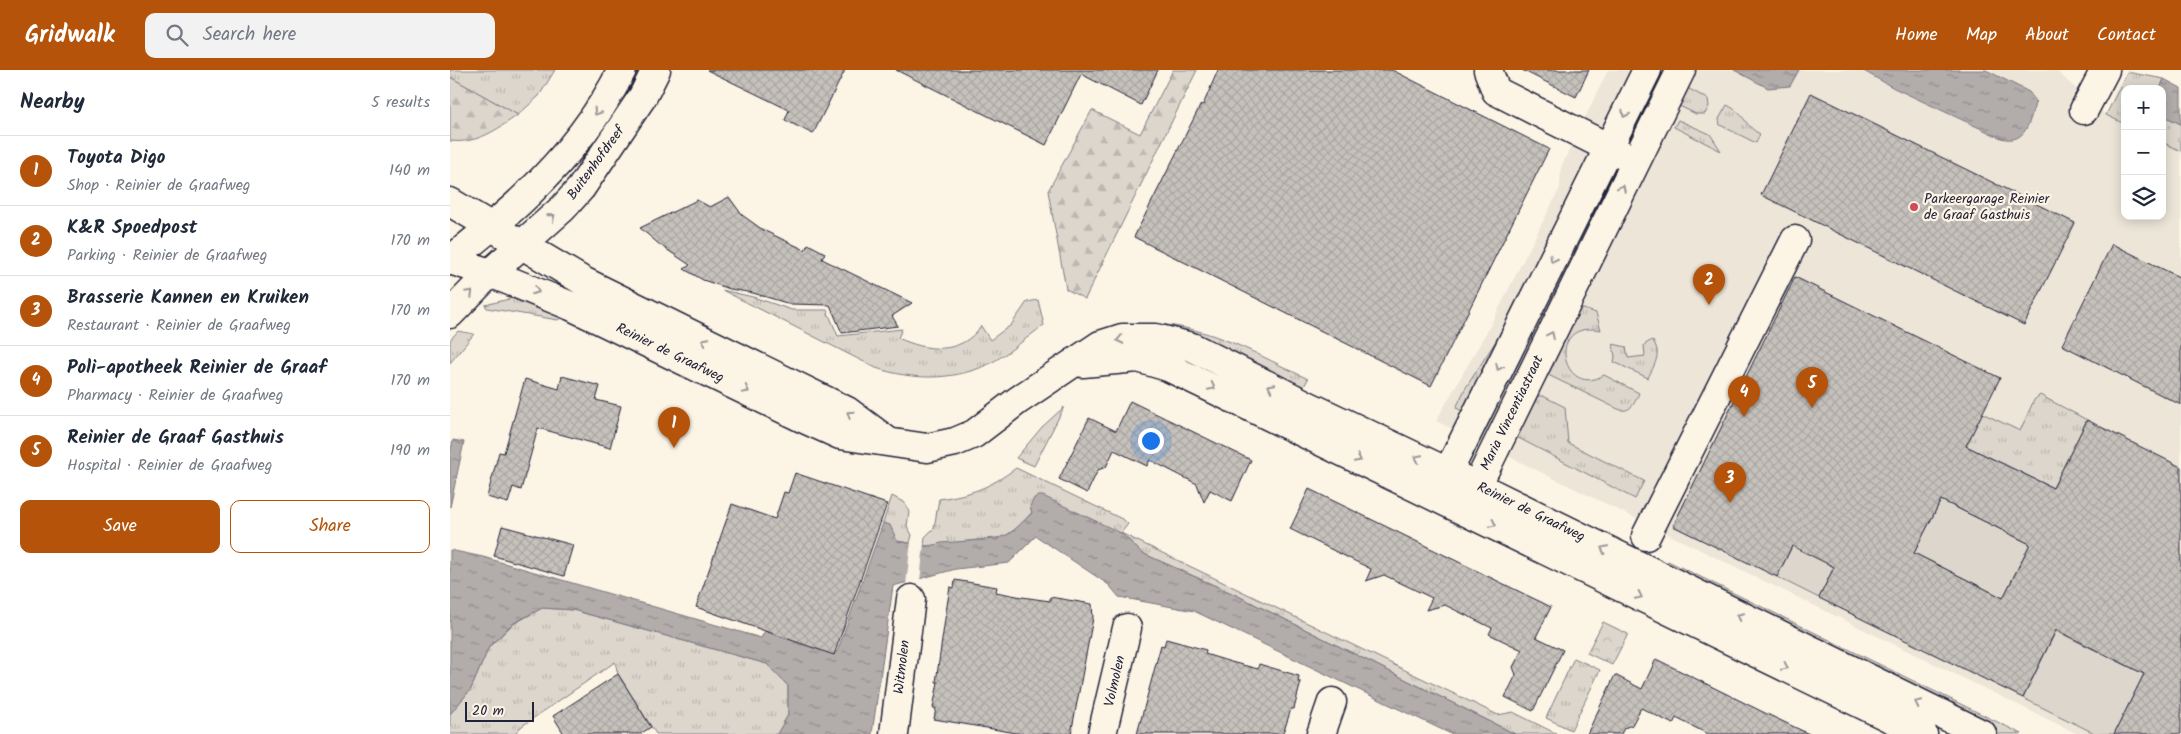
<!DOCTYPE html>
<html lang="en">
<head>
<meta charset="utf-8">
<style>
	body { margin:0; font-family:Kalam,sans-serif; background:#f2f2f3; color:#1f2937 }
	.controls { position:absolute; right:15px; top:15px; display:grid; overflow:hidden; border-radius:10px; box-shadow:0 2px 12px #0003 }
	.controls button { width:45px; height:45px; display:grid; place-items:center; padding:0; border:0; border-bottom:1px solid #e0e1e3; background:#fff; color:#1f2937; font:25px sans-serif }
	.scale { position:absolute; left:15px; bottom:12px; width:69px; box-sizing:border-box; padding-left:5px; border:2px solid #22223b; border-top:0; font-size:14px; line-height:18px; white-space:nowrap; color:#22223b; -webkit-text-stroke:4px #fcf5e5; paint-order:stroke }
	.you { position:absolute; left:700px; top:370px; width:18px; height:18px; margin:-12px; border:4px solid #fff; border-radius:50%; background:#1a73e8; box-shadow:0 0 0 8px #1a73e833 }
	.badge { display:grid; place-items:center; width:32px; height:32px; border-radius:50%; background:#b45309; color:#fff; font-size:16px; font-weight:700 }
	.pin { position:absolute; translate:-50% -41px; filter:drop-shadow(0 1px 2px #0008) }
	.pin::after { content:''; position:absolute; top:26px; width:18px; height:15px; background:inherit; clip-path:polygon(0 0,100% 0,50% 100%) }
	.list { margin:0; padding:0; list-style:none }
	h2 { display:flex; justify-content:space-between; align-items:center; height:65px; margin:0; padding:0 20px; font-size:21px }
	h2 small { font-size:16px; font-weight:400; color:#747a83 }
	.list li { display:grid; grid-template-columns:32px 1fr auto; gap:15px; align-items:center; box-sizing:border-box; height:70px; padding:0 20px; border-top:1px solid #e0e1e3 }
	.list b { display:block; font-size:19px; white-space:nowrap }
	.list p { margin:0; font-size:16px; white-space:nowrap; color:#747a83 }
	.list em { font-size:16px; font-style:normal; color:#747a83 }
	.actions { display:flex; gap:10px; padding:15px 20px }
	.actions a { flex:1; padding:11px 0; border:1px solid #b45309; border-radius:10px; text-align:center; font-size:18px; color:#b45309 }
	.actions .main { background:#b45309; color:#fff }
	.icon { flex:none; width:28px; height:28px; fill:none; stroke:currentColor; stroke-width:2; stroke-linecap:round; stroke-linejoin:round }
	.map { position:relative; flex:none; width:1731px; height:664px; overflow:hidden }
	header { display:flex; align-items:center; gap:30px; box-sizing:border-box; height:70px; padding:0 25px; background:#b45309; color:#fff }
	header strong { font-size:24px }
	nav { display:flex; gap:28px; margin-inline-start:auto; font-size:18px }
	.search { width:350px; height:45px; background:#f2f2f3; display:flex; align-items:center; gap:12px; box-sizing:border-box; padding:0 18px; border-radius:10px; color:#747a83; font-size:19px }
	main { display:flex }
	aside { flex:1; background:#fff }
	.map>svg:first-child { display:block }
	.built { fill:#ece5d8 }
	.grass { fill:url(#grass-tufts); stroke:#7f7c84 }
	.forest { fill:url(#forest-firs); stroke:#7f7c84 }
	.park { fill:url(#park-crowns); stroke:#7f7c84 }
	.garden { fill:#dcd6cc; stroke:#7f7c84 }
	.water { fill:url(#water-ripples); stroke:#78757e }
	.pier { fill:#fcf5e5 }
	.building { fill:url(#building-cross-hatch); stroke:#22223b; fill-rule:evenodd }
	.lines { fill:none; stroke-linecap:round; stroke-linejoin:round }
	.minor-casing { stroke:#22223b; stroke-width:31 }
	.major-casing { stroke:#22223b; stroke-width:31 }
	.minor { stroke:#fcf5e5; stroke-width:28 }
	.major { stroke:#fcf5e5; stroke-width:28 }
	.oneway { stroke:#9a9698 }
	.poi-dot { fill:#d1495b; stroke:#fcf5e5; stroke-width:2 }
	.labels { text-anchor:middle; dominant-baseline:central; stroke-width:4.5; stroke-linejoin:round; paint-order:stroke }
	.street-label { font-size:14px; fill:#22223b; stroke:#fcf5e5 }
	.poi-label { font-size:14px; fill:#22223b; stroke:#fcf5e5; text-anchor:start }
</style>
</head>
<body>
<header>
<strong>Gridwalk</strong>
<div class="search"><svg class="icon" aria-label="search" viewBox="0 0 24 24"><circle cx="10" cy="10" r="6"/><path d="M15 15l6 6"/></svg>Search here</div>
<nav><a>Home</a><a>Map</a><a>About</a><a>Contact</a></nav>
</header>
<main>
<aside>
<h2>Nearby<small>5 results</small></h2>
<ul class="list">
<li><span class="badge">1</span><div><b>Toyota Digo</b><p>Shop · Reinier de Graafweg</p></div><em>140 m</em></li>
<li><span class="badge">2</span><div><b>K&amp;R Spoedpost</b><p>Parking · Reinier de Graafweg</p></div><em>170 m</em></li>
<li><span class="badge">3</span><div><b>Brasserie Kannen en Kruiken</b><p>Restaurant · Reinier de Graafweg</p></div><em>170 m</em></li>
<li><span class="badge">4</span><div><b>Poli-apotheek Reinier de Graaf</b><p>Pharmacy · Reinier de Graafweg</p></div><em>170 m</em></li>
<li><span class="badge">5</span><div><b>Reinier de Graaf Gasthuis</b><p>Hospital · Reinier de Graafweg</p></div><em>190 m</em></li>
</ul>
<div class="actions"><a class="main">Save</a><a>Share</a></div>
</aside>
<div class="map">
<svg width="1731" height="664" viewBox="0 0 1731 664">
	<defs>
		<pattern id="grass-tufts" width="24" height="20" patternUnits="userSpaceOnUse" patternTransform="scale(1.25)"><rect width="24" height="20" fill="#dcd6cc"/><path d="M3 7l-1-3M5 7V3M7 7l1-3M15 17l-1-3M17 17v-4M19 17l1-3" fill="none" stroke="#bcb7b0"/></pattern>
		<pattern id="forest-firs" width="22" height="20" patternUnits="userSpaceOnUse" patternTransform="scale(1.25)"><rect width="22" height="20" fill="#dcd6cc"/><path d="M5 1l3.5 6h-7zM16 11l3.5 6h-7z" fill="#bcb7b0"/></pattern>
		<pattern id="park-crowns" width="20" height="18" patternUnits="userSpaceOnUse" patternTransform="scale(1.25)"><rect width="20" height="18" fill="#dcd6cc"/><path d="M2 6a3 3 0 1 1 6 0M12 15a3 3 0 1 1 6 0" fill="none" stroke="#bcb7b0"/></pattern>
		<pattern id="water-ripples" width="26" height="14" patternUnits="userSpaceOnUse" patternTransform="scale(1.25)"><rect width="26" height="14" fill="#b2adab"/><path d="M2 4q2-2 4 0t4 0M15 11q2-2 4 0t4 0" fill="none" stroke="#908c8c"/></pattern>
		<pattern id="building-cross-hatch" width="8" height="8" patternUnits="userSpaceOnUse" patternTransform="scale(1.25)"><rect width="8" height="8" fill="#c6c1bb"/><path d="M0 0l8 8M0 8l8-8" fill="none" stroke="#aaa6a2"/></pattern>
	</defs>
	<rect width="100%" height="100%" fill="#fcf5e5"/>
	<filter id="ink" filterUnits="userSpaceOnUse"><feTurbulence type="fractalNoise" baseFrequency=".02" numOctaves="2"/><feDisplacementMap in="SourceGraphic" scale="10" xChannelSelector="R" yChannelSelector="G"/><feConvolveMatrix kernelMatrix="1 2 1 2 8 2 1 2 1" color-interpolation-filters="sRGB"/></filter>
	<g filter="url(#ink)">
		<path class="built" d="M1158,0h447l51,45 19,9v92h37v-74l19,9v583h-103l-642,-313 54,-95 70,-138 1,-21z"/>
		<path class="grass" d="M0,0h105l-16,26 -21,19 -68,-38z
			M1677,2l37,7 -4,10h-35v35l-19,-9z
			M1230,14l28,15 1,7 -4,8h-9l-25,-12z
			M1277,35c20,10 16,20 33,29l-4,9 -36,-18 -1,-6z
			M1712,45l19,9v27l-19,-9z
			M1228,50l32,14 11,17 -47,-24z
			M1118,131l-97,214 -15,-7 9,-19 45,-70z
			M1137,137l15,7 -32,67 -16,-7z
			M272,220l31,7 39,13h35l11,26 64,-7 -4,9c29,13 62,18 83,-12l9,14 21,-15 16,-23 11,-2 6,25c-18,13 -37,30 -57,40 -36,16 -75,15 -111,3z
			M63,228l16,1 33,18 -4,3 -71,-12 -2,-3z
			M1130,238l16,5 5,17c-57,-11 -39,70 3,45l35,18c-4,10 -9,21 -21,16l-76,-37 32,-61z
			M706,254c59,4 100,30 152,55l-7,13 -170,-66z
			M8,261l16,3 -24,29v-23z
			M1202,270c11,13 2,25 -4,38l-34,-16 1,-5 -2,-13 13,3 2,11 17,-2 -1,-11z
			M1590,325l47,25 -34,68 -87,-42 16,-33 38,18 14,-31z
			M1083,326h10l22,11 3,36 76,38 -9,18 -126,-66z
			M614,337l-30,59 -18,-8 26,-31z
			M566,398l108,52 4,4 -7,9 377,182 15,-3 44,22h-42l-279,-139 -94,-42 -21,-20 -89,-21 -11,13 -17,12 -80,9 1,-9 9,-9 5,-29c33,-5 50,-11 77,-31z
			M442,426l13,7 4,9 -2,14 5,9 -2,8 -13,-2 -7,-15 -7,-3z
			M1218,491l354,173h-25l-309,-151 -21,-20z
			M92,538l31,2 194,54 21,22v29l-11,19h-121l-38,-60 -3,-12 -93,64 -8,8h-64v-20l21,-25 18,-42 23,-22z
			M1124,588l26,12 -29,60 -25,-12z"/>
		<path class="forest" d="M723,0h24l-112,229 -19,-10 -18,-98 44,-81 48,24z
			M0,7l68,38c-22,15 -40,29 -68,26z"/>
		<path class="park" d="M1153,552l25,12 -16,31 -25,-12z"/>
		<path class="garden" d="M1365,429l42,20 -38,79 -42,-21z
			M1491,430l89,44 -27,54 -89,-45z
			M1606,561l88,43 -30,60h-18l-73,-36z"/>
		<path class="water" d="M1284,0h65l-9,16 -22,2z
			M1412,0h124l43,22 7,9c-7,20 -9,44 -35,37l-107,-50z
			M1714,9l17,9v36l-19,-9v-26h-2z
			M3,370l11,2 -14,65v-53z
			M589,426h4l78,37 21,20 94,42 279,139h-64l-257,-123 -75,-14 -10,-12 -73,-49 -27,27 -53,6 -63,17 -21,148h-95l11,-19v-29l-21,-22 -194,-54 -31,-2 -30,16 -23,23 -18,42 -21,25v-164l33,7 278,81 4,-7 72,21 46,-129 7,2 7,16 32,6 12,-4 55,-4 15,-6 21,-20 -2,-7 4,-8z"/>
		<path class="pier" d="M461,471l13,2 -4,38 -14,4z"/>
		<path class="building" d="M257,0h138l-32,64 -28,-14 4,-10z
			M446,0h262l-17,35 -60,-31 -35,71z
			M768,0h174l157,79 -118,237 -297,-149 67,-133 2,1z
			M1072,0h67l-13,27z
			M1361,23l264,130 -51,102 -263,-130z
			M279,127l13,18 21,15 42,20 3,-6 17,9 -3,6 90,44 -20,13 6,10 -56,7 -12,-28 -40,-1 -37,-11 -23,-4 -27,-9 -19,-11 6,-4 -30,-20 -20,-17 57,-28 13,7z
			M1662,174l69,34v127l-119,-60z
			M1345,207l205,101 -34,68 87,42 34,-68 94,47v267h-67l30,-60 -88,-44 -33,68 -204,-100 15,-31 -42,-21 -15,31 -104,-51zM1491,430l89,44 -27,54 -89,-45z
			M112,306l38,10 -4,14 25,6 -11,42 -72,-20 -17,62 -8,-3 -5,16 -21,-6 12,-45 5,1 21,-74 34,10z
			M680,331l121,59 -19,41 -22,-11 -6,12 -7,-18 -47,-24 -3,6 -33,-16 -8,17 -8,3 -11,23 -28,-14 30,-61 27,13z
			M345,403l92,31 -53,151 -138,-48 36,-103 43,15 9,-27 4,1z
			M859,419l242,118 -15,30 27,13 -30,61 -28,-14 11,-22 -3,-8 9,-17 -33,-16 3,-6 -47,-23 -19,5 6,-12 -48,-23 -18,6 5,-12 -81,-40z
			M52,456l71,19 -9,31 -70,-20z
			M505,510l42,7 -1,5 26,5 28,4v-4l42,7 1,14 -22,116h-49l-88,-15 2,-11h-3l5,-26h-2l10,-70 4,-25 4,1z
			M716,569l40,11 -1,4 26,8 27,7 1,-5 40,12 -1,6h3l-4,15 -3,12h-3l-8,25h-146l24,-89 3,1z
			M1206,589l109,54 44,21h-101l-32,-16 -3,6 -32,-16 -9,17 -8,3 -3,6h-34l28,-59 27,14z
			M168,604l33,53 -11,7h-76l-11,-18z"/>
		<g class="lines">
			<defs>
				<path id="minor" d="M1038,0l8,21 129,65
					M1197,0l-199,402 1,31 28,-17 204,-416
					M1634,40l21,-40
					M0,191c26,-23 54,-43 78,-67 37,-36 71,-78 94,-124
					M0,244l40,-41 73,-65 18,-20 62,-92 13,-26
					M1196,466l149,-296
					M444,664l17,-135
					M652,664l25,-106
					M871,664l11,-32"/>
				<path id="major" d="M0,132l133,79 264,130 39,29
					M0,190l40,13 81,33 229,111 40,18 87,13 28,-6 19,-8 43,-33 83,-56 22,-7h34l36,9 119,60 166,79 505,248
					M633,293l55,-5 30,9 755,367"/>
			</defs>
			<use href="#minor" class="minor-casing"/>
			<use href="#major" class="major-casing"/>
			<use href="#minor" class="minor"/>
			<use href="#major" class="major"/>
		</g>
		<defs><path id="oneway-chevron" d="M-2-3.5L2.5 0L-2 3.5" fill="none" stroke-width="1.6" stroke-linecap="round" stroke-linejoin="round" transform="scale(1.25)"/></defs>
		<g class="oneway">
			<use href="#oneway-chevron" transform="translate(147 42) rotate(122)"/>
			<use href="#oneway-chevron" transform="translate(1175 44) rotate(117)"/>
			<use href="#oneway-chevron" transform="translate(1172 118) rotate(-64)"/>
			<use href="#oneway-chevron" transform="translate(102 147) rotate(-41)"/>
			<use href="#oneway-chevron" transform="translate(1103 189) rotate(117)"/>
			<use href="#oneway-chevron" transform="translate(86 221) rotate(22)"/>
			<use href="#oneway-chevron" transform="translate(20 223) rotate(-45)"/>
			<use href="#oneway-chevron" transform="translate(1101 265) rotate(-64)"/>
			<use href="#oneway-chevron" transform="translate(670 270) rotate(168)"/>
			<use href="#oneway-chevron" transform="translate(255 271) rotate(-153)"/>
			<use href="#oneway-chevron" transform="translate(1049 297) rotate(116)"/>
			<use href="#oneway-chevron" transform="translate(762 317) rotate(26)"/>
			<use href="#oneway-chevron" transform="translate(821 317) rotate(-153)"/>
			<use href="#oneway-chevron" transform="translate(296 320) rotate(27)"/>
			<use href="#oneway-chevron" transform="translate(400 344) rotate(-146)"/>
			<use href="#oneway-chevron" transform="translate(968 388) rotate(-154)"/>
			<use href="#oneway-chevron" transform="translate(908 389) rotate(27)"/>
			<use href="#oneway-chevron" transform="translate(1043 454) rotate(26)"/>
			<use href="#oneway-chevron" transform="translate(1154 479) rotate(-154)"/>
			<use href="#oneway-chevron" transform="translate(1189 526) rotate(26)"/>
			<use href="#oneway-chevron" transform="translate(1290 546) rotate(-154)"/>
			<use href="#oneway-chevron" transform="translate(1335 597) rotate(26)"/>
			<use href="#oneway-chevron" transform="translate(1468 633) rotate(-154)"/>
		</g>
	</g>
	<circle class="poi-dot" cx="1464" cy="137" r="5"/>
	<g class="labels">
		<g class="street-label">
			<text transform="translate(146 93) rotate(-54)">Buitenhofdreef</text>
			<text transform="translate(220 283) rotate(26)">Reinier de Graafweg</text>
			<text transform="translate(1062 343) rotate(-64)">Maria Vincentiastraat</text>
			<text transform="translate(1081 442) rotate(26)">Reinier de Graafweg</text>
			<text transform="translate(452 597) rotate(-83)">Witmolen</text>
			<text transform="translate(665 611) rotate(-77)">Volmolen</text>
		</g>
		<g class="poi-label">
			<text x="1474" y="129">Parkeergarage Reinier<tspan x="1474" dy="16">de Graaf Gasthuis</tspan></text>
		</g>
	</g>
</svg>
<div class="controls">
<button>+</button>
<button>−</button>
<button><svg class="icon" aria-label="layers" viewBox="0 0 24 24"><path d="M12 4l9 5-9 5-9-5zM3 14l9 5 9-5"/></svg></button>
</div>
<div class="scale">20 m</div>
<div class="you"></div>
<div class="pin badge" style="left:224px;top:378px">1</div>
<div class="pin badge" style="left:1259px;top:235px">2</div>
<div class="pin badge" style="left:1280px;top:433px">3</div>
<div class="pin badge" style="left:1294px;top:347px">4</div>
<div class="pin badge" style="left:1362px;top:338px">5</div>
</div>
</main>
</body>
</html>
